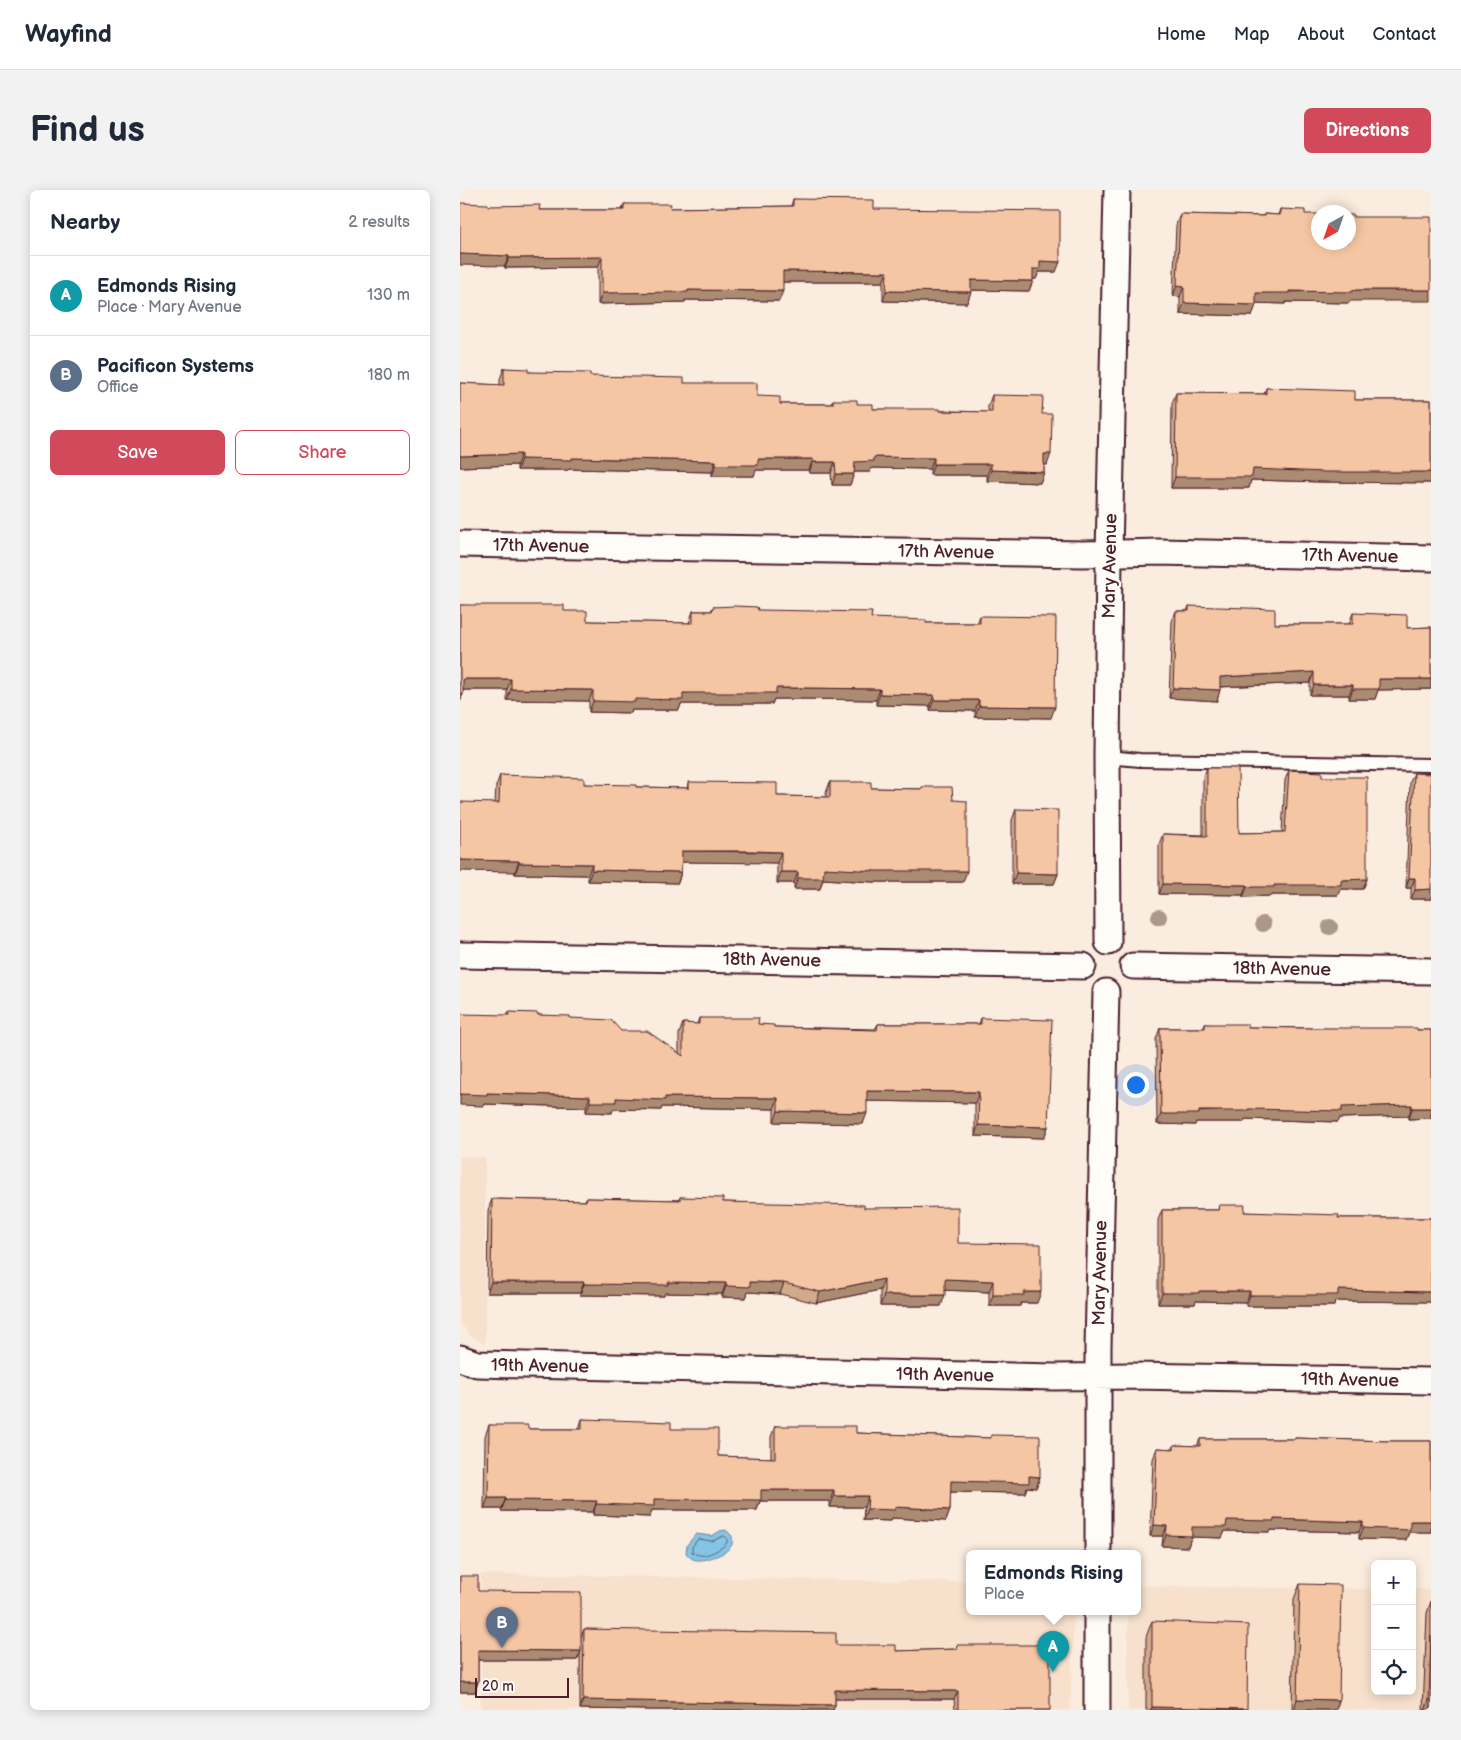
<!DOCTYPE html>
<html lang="en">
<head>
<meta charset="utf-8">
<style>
	body { margin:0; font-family:"Balsamiq Sans",sans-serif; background:#f2f2f3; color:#1f2937 }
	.controls { position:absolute; right:15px; bottom:15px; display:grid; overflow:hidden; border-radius:8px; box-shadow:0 2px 12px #0003 }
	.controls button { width:45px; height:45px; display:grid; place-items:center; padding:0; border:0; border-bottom:1px solid #e0e1e3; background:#fff; color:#1f2937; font:25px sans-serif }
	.compass { position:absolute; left:851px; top:15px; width:45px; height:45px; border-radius:50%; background:#fff; box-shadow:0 2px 12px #0003; rotate:220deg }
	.scale { position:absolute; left:15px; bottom:12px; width:94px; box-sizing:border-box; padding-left:5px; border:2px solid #4a1f2b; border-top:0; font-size:14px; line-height:18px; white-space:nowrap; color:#4a1f2b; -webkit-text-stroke:4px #fdfcf7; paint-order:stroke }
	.you { position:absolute; left:675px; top:894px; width:18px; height:18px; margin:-12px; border:4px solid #fff; border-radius:50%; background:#1a73e8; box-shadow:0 0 0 8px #1a73e833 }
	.badge { display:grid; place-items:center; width:32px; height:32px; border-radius:50%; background:#d1495b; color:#fff; font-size:16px; font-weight:700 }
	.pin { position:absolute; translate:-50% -41px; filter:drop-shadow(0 1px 2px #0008) }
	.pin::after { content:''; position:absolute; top:26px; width:18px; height:15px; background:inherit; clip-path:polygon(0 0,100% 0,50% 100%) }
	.popup { position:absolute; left:506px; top:1360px; width:175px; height:65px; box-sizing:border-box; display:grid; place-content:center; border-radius:8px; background:#fff; filter:drop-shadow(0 1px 4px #0005); font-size:16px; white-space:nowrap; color:#747a83 }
	.popup b { font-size:19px; color:#1f2937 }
	.popup::after { content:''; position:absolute; left:50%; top:100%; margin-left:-10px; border:10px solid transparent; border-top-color:#fff }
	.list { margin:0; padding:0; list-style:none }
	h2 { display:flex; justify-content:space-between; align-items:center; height:65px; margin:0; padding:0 20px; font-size:21px }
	h2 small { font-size:16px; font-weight:400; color:#747a83 }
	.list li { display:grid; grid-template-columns:32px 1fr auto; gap:15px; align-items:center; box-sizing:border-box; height:80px; padding:0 20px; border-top:1px solid #e0e1e3 }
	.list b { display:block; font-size:19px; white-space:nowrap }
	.list p { margin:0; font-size:16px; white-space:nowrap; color:#747a83 }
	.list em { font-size:16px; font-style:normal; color:#747a83 }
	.actions { display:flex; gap:10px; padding:15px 20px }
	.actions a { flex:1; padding:11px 0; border:1px solid #d1495b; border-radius:8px; text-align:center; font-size:18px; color:#d1495b }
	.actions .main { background:#d1495b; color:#fff }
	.icon { flex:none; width:28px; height:28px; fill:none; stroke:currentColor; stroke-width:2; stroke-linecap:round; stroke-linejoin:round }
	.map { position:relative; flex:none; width:971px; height:1520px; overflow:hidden; border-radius:8px }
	header { display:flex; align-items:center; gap:30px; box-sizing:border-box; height:70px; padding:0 25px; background:#fff; border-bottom:1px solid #e0e1e3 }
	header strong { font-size:24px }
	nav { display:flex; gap:28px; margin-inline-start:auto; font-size:18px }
	.intro { display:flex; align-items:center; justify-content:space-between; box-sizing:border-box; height:120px; padding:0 30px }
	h1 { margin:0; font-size:35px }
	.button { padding:12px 22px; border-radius:8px; background:#d1495b; color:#fff; font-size:18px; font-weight:700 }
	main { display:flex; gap:30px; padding:0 30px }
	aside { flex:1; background:#fff; border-radius:8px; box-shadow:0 2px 12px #0003 }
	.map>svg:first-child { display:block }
	.built { fill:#f8e1cc }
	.water { fill:#84c4e5; stroke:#6d829b }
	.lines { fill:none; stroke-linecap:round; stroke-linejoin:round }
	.shore { stroke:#616175; stroke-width:1 }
	.lane-casing { stroke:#4a1f2b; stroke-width:16 }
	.street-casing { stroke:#4a1f2b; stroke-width:29 }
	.lane { stroke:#fdfcf7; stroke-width:12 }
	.street { stroke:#fdfcf7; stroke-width:25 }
	.tree { fill:#ab978c }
	.wall { fill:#d2aa8c; stroke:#4a1f2b }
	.shaded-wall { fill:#ab8b72; stroke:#4a1f2b }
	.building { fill:#f4c6a3; stroke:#4a1f2b }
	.labels { text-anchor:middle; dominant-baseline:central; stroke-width:5; stroke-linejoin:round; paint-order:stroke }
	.street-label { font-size:18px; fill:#4a1f2b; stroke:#fdfcf7 }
</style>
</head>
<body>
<header>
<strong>Wayfind</strong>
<nav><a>Home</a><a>Map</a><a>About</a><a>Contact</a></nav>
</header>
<div class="intro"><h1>Find us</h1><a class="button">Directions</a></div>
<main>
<aside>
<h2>Nearby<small>2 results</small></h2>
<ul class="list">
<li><span class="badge" style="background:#0f9aa8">A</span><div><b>Edmonds Rising</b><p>Place · Mary Avenue</p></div><em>130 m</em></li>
<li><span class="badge" style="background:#5c6f8a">B</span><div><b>Pacificon Systems</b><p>Office</p></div><em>180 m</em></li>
</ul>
<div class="actions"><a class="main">Save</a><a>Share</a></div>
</aside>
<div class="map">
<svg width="971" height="1520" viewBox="0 0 971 1520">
	<rect width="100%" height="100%" fill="#faecde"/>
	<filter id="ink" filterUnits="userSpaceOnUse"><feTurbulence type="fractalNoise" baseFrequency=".02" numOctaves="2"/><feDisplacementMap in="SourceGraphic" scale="10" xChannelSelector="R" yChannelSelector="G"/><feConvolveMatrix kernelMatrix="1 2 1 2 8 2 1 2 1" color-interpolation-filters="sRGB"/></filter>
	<g filter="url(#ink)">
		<path class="built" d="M0,967h25v187l-14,-8 -11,-13z
			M21,1384l488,8v29h105l-4,99h-589z
			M677,1396l238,3v102h37v-102l19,1v120h-303v-99h9z"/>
		<path class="water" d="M266,1340l6,6c0,1 1,7 0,8 -3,10 -27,17 -36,16 -5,-1 -7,-4 -10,-7l1,-8 9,-11 16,2 8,-5z"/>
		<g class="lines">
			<path class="shore" d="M264,1346l3,2v5c-8,8 -25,17 -35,9v-5l6,-8 14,2z"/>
			<defs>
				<path id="lane" d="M647,567l33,3 291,5"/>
				<path id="street" d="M0,354l623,10 76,-2 272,6
					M648,752l-1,-185 2,-203 8,-364
					M0,765l623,11
					M673,776l298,5
					M0,1168l17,6 578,13 76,-1 300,5
					M638,1363v-205l8,-356
					M637,1520v-99"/>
			</defs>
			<use href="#lane" class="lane-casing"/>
			<use href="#street" class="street-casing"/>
			<use href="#lane" class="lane"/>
			<use href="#street" class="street"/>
		</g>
		<g class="tree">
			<circle cx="699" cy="727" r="8"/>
			<circle cx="803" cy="734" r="8"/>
			<circle cx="870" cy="737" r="8"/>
		</g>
		<path class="wall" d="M333,9l81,10 182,63h-17l-3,7h-3l-4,12 -58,-1 -4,13 -84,-2v-19h-100l-4,19 -94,-1v2l-87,2v-37l-93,1 -17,-62 51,4h83l2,-6 46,4 121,-2z
			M820,19l25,5 45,87 -1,2 -63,-1 -1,2 -29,-1 -4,13 -72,-2v-17l-7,-1 3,-71 4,-11 84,2v-2l14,1z
			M44,178l24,4 156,11 73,13 23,8h51l2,-4 24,4 16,5 115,3v-6l4,-11 50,19 5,51h-3v7l-4,11 -53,-2v-6h-57v-6l-59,-1 -1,4h-16l-4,13h-18l-1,-12h-22v-3h-53l-2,6h-42v-4l-143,-3 -1,1h-51v-5l-57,2v-84l40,2v-6z
			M806,198l89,12h76v83l-109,-1 -71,-2 -2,8h-78l1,-85 4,-10 88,1z
			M0,415l104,6 23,10 102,2 4,-12h18l2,-4 213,16h51l3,-7 71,102 -76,-1v-6l-45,-1v-4l-54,-1v-5l-72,-1h-30l-2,5h-91l-2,6h-47l-1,3 -42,-1v-11l-82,-1v-10h-44v4l-3,7z
			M729,416l86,18h74l4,-11 54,15 24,-1v62l-53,1 -3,9h-26v-4h-39v-12l-90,4 -3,14 -48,-3 3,-77 4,-10h11z
			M747,578l32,65 43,-1 3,-52 4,-10 33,7 45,102 -4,10h-23l-2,6h-67v1l-28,1v-2l-84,-1v-50l4,-10 40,1v-57z
			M954,583l17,126h-20v-11h-5l4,-106z
			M40,585l84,9 52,3 51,1 2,-6 88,14 49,1v-4l4,-11 41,6 51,1v-2l31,13 10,82h-90l-50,-3 -3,10h-26v-6h-17v-20l-29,-1h-66l-1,10 -3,11 -90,-2v-6l-73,-1 -20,-71 1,-17z
			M556,619l42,65 -4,10h-42v-64z
			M49,822l61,6 51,13 58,23v-20l4,-11 14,1 2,-6 59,6 16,3 101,2 3,-5h101l2,-6 67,109 -4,11 -69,-2v-33l-108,-2 -4,23 -89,-2v-13l-112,-2 -1,3 -48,-1 -1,4 -26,-1v-5l-102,-3 -1,2z
			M745,834l43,3 183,3v88l-22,1v-3l-69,2 -2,4 -93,-3 -1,3h-48l-1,3 -38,-1 -1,-85 4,-11h44z
			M220,1007l43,5 141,6 94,35 79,60h-16l-1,3h-31v-14l-44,-2 -4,16h-61v-16l-64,13 -36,-9 -32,-2 -2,6 -24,-1v-3l-57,-1 -1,3 -84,-1v-2h-93l1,-83 4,-11 93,2 1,-3 93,2z
			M759,1015l25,7 94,6h93v84l-96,-1 -1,5h-88v-4l-50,-1 -1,3h-37v-84l4,-10h56z
			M122,1229l89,10 47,27 53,2v-21l4,-11 81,7 134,5 1,-3 49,42 -4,11 -9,-1 -2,6 -75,-1v18l-4,11 -54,-3 -1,3 -28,-1 1,-13h-34v-6h-70l-3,9h-105l-2,7 -57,-2v-3l-92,-1 1,-2h-18l1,-73 4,-11 39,4h51z
			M835,1248l91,3h45v91h-22l-3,8 -47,-1v-7l-88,-2 -1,2 -45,-1 -3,7 -31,-1 -3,10 -26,-1 1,-10h-13l3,-77 4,-11 16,1 1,-4 23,1 3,-7h95z
			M0,1386l18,15 103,46 3,-8 252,16 60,6 60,-2 1,-4 93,65h-95l-1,-11h-119v6l-2,5h-183l-70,-1v-57l-3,8h-99v22l-3,10h-15z
			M840,1394l39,116 -3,10h-44l2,-111z
			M971,1411v109h-8l4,-97z
			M692,1431l95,88 -1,1h-100v-73z"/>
		<path class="shaded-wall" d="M0,64l49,2 -4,10 -45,-1z
			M142,67l-4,10 -93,1 4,-10z
			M580,71l20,1 -4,10h-17l-3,7h-7l4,-10z
			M323,81l104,1 -4,10h-104z
			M511,90l62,1 -4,10 -62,-1z
			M717,95l7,1 -4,11 -7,-1z
			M228,100l95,1 -4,10 -94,-1v2l-87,2 4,-11z
			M893,100h78v11h-81l-1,2 -63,-1 -1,2 -33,-1 4,-10z
			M426,101l85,1 -4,11 -84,-2z
			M724,113l72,2 -4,11 -72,-2z
			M61,264l-4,11 -57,2v-11z
			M584,264h7l-4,11 -7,-1z
			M414,267l60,1 -4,11 -59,-1 -1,4h-19l4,-10z
			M112,268l144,3 -4,11 -143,-3 -1,1h-51l4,-11z
			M298,269h55l-4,11h-53l-2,6h-42l4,-11z
			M353,272h22l-4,11h-22z
			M474,274h57l-4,11h-57z
			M793,279l178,3v11l-109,-1 -71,-2 -2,8h-78l4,-11z
			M531,280l53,2 -4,11 -53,-2z
			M376,284h18l-4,11h-18z
			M854,482l-4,11 -94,4 4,-10z
			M3,489h48l-4,11h-47z
			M919,489h52v10l-53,1 -3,9h-26l4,-10z
			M854,495h39l-4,10h-39z
			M316,498h31l73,1 -4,11 -72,-1h-30l-2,5h-91l-2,6h-47l-1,3 -42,-1 4,-11 42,-2 48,-6z
			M713,498l47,2 -3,11 -48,-3z
			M51,499l82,1 -4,11 -82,-1z
			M0,504h3l-3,7z
			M420,504l54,1 -4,11 -54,-1z
			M474,510h45l-4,11 -45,-1z
			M519,516l76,1 -4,11 -76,-1z
			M222,661l99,1 -4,11 -99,-1z
			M0,670l59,1 -4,11 -55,-1z
			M59,673l73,1 -4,11 -73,-1z
			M364,678l143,3 -4,11h-90l-50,-3 -3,10h-26l4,-11z
			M132,680l89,2 -3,11 -90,-2z
			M321,682h17l-4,11h-17z
			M556,683l42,1 -4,10h-42z
			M949,688h6l-4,10h-5z
			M907,689l-4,10h-23l-2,6h-67v1l-28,1 4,-10 94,-7z
			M703,694l84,1 -4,10 -84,-1z
			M971,699v10h-20l4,-9z
			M407,901l112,1 -4,11 -112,-2z
			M27,903l103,3 -4,11 -102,-3 -1,2 -23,-1v-11z
			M205,907l113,1 -4,11 -112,-2 -1,3 -48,-1 -1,4 -26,-1 4,-10 26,-4z
			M952,915l-3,11 -69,2 -2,4 -93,-3 -1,3h-48l-1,3 -38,-1 4,-10 87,-5z
			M952,918h19v10l-22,1z
			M318,921l89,2 -4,11 -89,-2z
			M518,935l70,2 -4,11 -69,-2z
			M424,1089l-4,11 -64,13 4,-11z
			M485,1089l48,2 -4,11 -48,-2z
			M31,1092h93l-4,11h-93z
			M208,1092l58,1 -4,11 -57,-1 -1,3 -84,-1 4,-11z
			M290,1092l34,1 -4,11 -32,-2 -2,6 -24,-1 4,-11z
			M878,1100l93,2v10l-96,-1 -1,5h-88l4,-11z
			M739,1101h51l-4,11 -50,-1 -1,3h-37l4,-11z
			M564,1102h17l-4,11h-16l-1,3h-31l4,-11z
			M424,1105h61l-4,11h-61z
			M569,1286l11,1 -4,11 -9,-1 -2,6 -78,-1 4,-11z
			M301,1300h73l-4,11h-70l-3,9h-105l-2,7 -57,-2 3,-11z
			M374,1306h34l-4,11h-34z
			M28,1308h18l-4,11h-18z
			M45,1310l92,1 -4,11 -92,-1z
			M435,1317l55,3 -4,11 -54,-3 -1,3 -28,-1 4,-11z
			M814,1329l89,3 -4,10 -88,-2 -1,2 -45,-1 -3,7 -31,-1 -3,10 -26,-1 4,-11 26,-8 35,-7z
			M950,1331h21v11h-22l-3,8 -47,-1 4,-11z
			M694,1335l13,1 -4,10h-13z
			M18,1460l103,1 -4,9h-102z
			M0,1492h18l-3,10h-15z
			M375,1500l123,1 -4,8h-122z
			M837,1509l42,1 -3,10h-42z
			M123,1510l252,5 -2,5h-183l-70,-1z
			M969,1510h2v10h-6z
			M692,1517l95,2 -1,1h-95z"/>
		<path class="building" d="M333,9l81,1v9l186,2v51l-20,-1v8h-7v12l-62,-1v12l-85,-1 1,-19 -104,-1v20l-95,-1v2l-86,1v-36l-93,1v-2l-49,-2v-51l28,1v2l52,-1 -1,5h85v-6h47l-1,4 123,-2z
			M820,19l25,1v4h13v28h30v-27h6v2h77v73h-78v2l-64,-1v2h-33v12l-72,-2v-17l-7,-1 3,-71 84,2v-2l16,1z
			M44,178l24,1v3l62,1v3l94,2v5h73v13l23,1v7h53v-4h24v4h16v5h67v2l52,1v-17l51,1 -1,18h10l-1,40h-7v18l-53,-2v-6h-57v-6l-60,-1v4l-19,1 -1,12h-18l-1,-12h-22v-3h-55v6h-42v-4l-144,-3v2l-51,-1v-5l-61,2v-73l44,2z
			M806,198l89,3v9h76v72h-105l-73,-3 -1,8h-77l1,-84 90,1z
			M0,415h104v6h23v10l106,2v-12h19l1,-4 22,-1 22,1 1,3 114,2 -1,6 55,2v3h54v-7l76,1 -1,90 -76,-1v-6h-45v-5l-54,-1v-5l-73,-1h-31v5h-93v7l-48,-1v3l-42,-1v-11l-82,-1v-10h-48v15h-3z
			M729,416l86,3v15h78v-11l54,2v13l24,-1v52h-52v10h-26v-4h-39v-13l-94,5v13l-47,-2 3,-77h13z
			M747,578h31l1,65 46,-1 4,-62 33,2v5h45v102l-26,1v5h-67v2h-27v-2l-84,-1v-50l44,2z
			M954,583l17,1v115l-16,1v-12h-6z
			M40,585l84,3v6l52,1v2l53,1v-6l88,1v13l53,1v-15h41v6l51,1v-2h30l1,13 14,1v70h-90l-53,-3 -1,10h-25v-6h-17v-20l-29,-1h-70l-1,21 -89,-2v-6l-73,-1v-2l-59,-1v-58l39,1z
			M556,619l42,1v64l-42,-1z
			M49,822l29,1v2l32,1v2l41,2 10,11h26l36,25v-33l16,1v-6h60l-1,6 16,1v2l103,3 1,-6h103v-6l71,2 -4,107 -70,-2 1,-33 -112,-1v22l-89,-2v-13l-113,-1v3l-49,-2v4h-26v-6l-103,-3v2l-27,-1v-80l49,1z
			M745,834h43v3l53,1h116v2h14v78h-19v-3l-70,2v4l-94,-2v2h-49v3h-38l-1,-86h45z
			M220,1007l43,1v4l141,3v3l94,-1v36l83,1v48h-17v3h-31v-14l-48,-2v16h-61v-16l-64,13 -36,-9 -34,-1v5l-24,-1v-3l-58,-1v3l-84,-1v-2h-93l1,-83 94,2v-3l94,2z
			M759,1015h26l-1,7 95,3 -1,3h93v74l-93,-2v5h-88v-4h-51v2h-37v-83h57z
			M122,1229l89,3v7h47v27l57,2v-32h81v7l135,5v-3l49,1v41l-11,-1v7l-78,-2 -1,29 -55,-3v3l-28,-1 1,-13h-34v-6h-73v10l-107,-1v7l-58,-2 1,-3 -92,-1 1,-2h-18l1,-73h39v4h54z
			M835,1248l91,3h45v80h-21v9l-47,-2v-6l-89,-3v2l-47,-1 -1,7h-34v9l-26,-1 1,-9 -13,-1 3,-77 17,1v-4l26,1v-7h95z
			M0,1386h18v15l103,1v59l-103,-1v32h-18z
			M840,1394l41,1 -2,115 -42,-1z
			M692,1431l96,4 -1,84 -95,-2z
			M124,1439l252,4v12h60v6l61,-2v-4h93v65h-92v-19l-123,-1v15l-252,-5z
			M971,1446v64h-2z"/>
	</g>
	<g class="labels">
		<g class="street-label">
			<text transform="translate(81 356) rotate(1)">17th Avenue</text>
			<text transform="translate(486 362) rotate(1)">17th Avenue</text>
			<text transform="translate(890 366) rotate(1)">17th Avenue</text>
			<text transform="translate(650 376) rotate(-89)">Mary Avenue</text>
			<text transform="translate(312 770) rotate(1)">18th Avenue</text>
			<text transform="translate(822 779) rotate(1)">18th Avenue</text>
			<text transform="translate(640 1083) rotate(-89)">Mary Avenue</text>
			<text transform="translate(80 1176) rotate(1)">19th Avenue</text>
			<text transform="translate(485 1185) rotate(1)">19th Avenue</text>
			<text transform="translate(890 1190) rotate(1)">19th Avenue</text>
		</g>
	</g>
</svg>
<div class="controls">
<button>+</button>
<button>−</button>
<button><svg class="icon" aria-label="locate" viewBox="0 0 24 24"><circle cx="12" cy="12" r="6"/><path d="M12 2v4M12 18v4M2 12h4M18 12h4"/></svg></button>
</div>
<svg class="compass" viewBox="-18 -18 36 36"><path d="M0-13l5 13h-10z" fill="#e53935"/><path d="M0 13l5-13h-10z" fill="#747a83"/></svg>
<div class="scale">20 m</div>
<div class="you"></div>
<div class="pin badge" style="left:593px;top:1482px;background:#0f9aa8">A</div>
<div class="popup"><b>Edmonds Rising</b>Place</div>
<div class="pin badge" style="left:42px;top:1458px;background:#5c6f8a">B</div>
</div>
</main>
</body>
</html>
